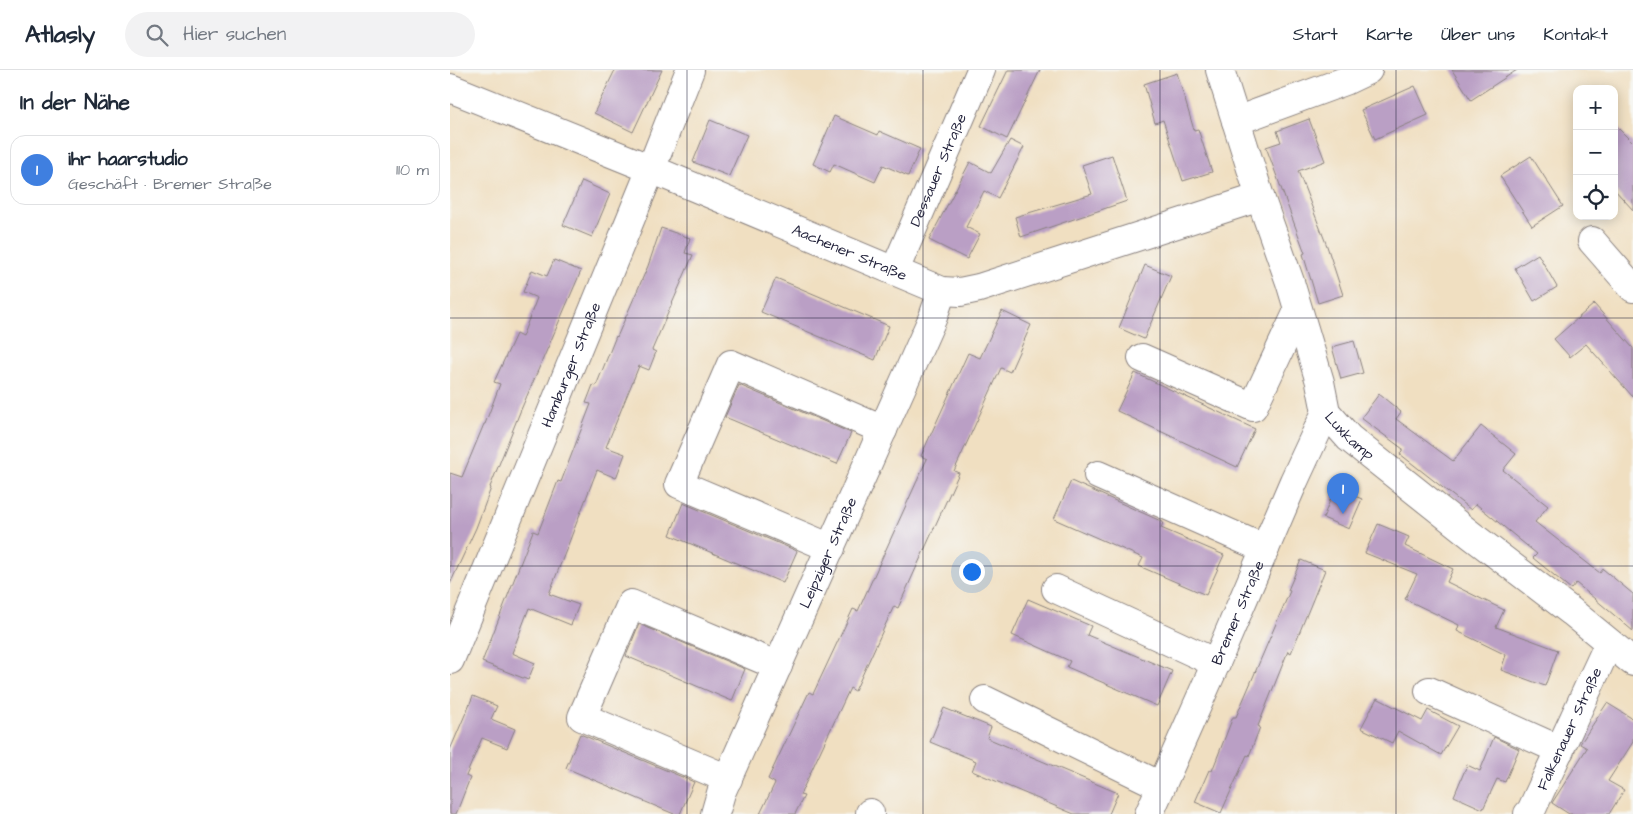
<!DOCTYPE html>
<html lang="de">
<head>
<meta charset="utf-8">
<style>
	body { margin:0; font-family:"Architects Daughter",sans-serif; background:#f2f2f3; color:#1f2937 }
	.controls { position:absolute; right:15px; top:15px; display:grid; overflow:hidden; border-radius:10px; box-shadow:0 2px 12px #0003 }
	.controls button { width:45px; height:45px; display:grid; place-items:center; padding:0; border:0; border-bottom:1px solid #e0e1e3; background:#fff; color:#1f2937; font:25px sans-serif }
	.you { position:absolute; left:521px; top:501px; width:18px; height:18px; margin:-12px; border:4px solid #fff; border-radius:50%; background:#1a73e8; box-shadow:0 0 0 8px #1a73e833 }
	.badge { display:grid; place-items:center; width:32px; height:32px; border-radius:50%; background:#111827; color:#fff; font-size:16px; font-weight:700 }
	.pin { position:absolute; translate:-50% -41px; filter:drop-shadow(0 1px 2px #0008) }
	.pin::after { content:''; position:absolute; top:26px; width:18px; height:15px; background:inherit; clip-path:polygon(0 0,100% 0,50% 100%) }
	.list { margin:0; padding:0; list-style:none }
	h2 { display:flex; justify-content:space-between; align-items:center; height:65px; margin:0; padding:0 20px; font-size:21px }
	h2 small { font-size:16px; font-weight:400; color:#747a83 }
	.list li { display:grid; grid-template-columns:32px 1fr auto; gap:15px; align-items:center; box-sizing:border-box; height:70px; margin:0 10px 10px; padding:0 10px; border:1px solid #e0e1e3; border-radius:15px }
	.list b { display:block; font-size:19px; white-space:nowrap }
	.list p { margin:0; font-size:16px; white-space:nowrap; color:#747a83 }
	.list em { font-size:16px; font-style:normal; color:#747a83 }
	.icon { flex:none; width:28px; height:28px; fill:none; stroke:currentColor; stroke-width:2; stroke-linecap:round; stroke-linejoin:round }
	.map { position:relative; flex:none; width:1183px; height:744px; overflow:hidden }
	header { display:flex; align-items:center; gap:30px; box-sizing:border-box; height:70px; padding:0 25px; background:#fff; border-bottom:1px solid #e0e1e3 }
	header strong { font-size:24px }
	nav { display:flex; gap:28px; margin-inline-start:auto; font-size:18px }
	.search { width:350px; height:45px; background:#f2f2f3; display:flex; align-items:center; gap:12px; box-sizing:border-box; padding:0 18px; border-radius:28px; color:#747a83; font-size:19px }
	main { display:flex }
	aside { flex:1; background:#fff }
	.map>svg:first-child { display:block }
	.building { fill:#ba9fc5 }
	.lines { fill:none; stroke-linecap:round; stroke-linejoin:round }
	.minor-casing { stroke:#89807e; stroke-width:30 }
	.minor { stroke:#fff; stroke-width:28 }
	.grid { fill:none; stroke:#22223b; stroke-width:1; stroke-opacity:0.55 }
	.labels { text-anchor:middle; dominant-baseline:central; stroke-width:4; stroke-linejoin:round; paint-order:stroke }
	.street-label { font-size:15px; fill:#22223b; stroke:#f6f6f2 }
</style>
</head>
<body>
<header>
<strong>Atlasly</strong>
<div class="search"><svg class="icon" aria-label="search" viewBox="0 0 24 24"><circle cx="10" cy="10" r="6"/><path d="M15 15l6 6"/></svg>Hier suchen</div>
<nav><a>Start</a><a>Karte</a><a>Über uns</a><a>Kontakt</a></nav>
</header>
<main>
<aside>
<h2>In der Nähe<small></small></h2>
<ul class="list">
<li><span class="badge" style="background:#3f7fe0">1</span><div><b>ihr haarstudio</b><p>Geschäft · Bremer Straße</p></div><em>110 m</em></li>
</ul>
</aside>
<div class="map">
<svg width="1183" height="744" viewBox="0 0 1183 744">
	<rect width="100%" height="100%" fill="#f6f6f2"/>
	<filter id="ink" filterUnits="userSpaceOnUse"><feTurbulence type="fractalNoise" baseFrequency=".02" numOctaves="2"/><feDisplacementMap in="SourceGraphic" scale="10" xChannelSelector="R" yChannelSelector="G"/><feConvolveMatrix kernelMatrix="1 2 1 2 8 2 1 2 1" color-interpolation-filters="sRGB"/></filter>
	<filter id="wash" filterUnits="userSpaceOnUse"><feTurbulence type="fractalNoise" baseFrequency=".0096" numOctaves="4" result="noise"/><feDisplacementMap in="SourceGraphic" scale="20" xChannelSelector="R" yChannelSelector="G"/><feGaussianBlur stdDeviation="1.12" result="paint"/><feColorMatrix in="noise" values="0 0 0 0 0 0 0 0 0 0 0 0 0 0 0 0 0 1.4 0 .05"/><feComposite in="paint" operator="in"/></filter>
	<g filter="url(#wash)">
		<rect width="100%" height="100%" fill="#f0dfc1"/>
		<g id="blocks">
			<path class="building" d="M165,0h47l-29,62 -39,-19z
				M558,0h32l-33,69 -26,-13z
				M1002,0h65l-46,30z
				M727,3l17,57 4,-1 14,43 -29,9 -20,-61 -8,3 -11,-39z
				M965,16l13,29 -53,24 -14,-29z
				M384,46l44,19 1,-4 41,18 -12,27 -25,-11 -8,17 -41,-18 -4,8 -17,-8z
				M859,49l16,42 -27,10 29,75 16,49 -25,8 -15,-49 2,-1 -39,-106 15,-5 -4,-11z
				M260,50l37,15 -18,41 -36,-14z
				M1164,54l19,19v67l-19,-21z
				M560,70l14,7 -26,51 -14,-7 -18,36 14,7 -13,25 -38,-19 41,-78 21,11z
				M662,85l15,46 -106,36 -6,-20 77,-23 -10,-29z
				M1081,86l32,50 -31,20 -32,-50z
				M132,111l28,13 -18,43 -29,-12z
				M211,158l29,10 -5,15 8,2 -41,95 4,2 -7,18 -10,-4 -33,81 19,7 -9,24 -19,-8 -48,124 30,11 -8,20 -42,-17 -17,45 23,10 -7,17 -46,-18 51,-131 5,2 20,-52 3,1 30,-78 -5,-1 7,-18 3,1 20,-50 1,1 31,-71z
				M1088,184l19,33 -23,14 -19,-33z
				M104,190l27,11 -61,141 -30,75 1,1 -15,40 -26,56v-111l12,4 22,-53h1l15,-40 -6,-2 22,-48 6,3 15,-39 -14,-6 9,-22 15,6z
				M695,195l26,11 -27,63 -25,-11z
				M326,208l113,48 -14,34 -114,-48z
				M1144,234l39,44v49l-47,-53 -16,13 -16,-18z
				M552,241l29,14 -21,47 -9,-4 -47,103 5,2 -61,135 -4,-2 -39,85 -5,-3 -50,107 4,1 -9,18h-35l15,-31 -7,-4 41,-87 4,2 40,-85 5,2 69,-152 -6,-3 47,-103 12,5z
				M904,271l9,32 -22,6 -9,-32z
				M685,303l120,56 -18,38 -120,-56z
				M289,315l112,48 -14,31 -112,-47z
				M929,324l22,18 -5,7 57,42 28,-35 35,28 -13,16 45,36 -13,16 65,51 3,-4 30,25v37l-57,-48 -5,6 -38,-31 4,-4 -61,-50 -5,6 -71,-56 3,-5 -42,-31z
				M621,411l92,41 -2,6 63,27 -18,40 -67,-29 4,-8 -89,-39z
				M885,418l27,11 -13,30 -26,-11z
				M233,433l114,48 -14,32 -113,-48z
				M928,454l31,13 -4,9 48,23 -6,13 57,28 -8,17 62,23 -13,36 -44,-16 5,-15 -49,-24 2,-6 -54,-26 12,-25 -52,-21z
				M851,490l24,10 -34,83 -3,-2 -30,75 2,1 -11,29 -2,-1 -26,58 -26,-11 14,-32 3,1 21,-54h3l54,-126 -2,-1z
				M578,529l63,27 -4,9 85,36 -15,35 -90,-39 3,-6 -58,-26z
				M189,554l106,45 -13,32 -106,-45z
				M23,626l24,10 -6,13 24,10 -8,19 -25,-10 -16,38 4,2 -14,36h-6v-64z
				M927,628l45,23 6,-11 30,16 -17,29 -43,-24 -6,12 -31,-15z
				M1157,633l26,16v23l-25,39 16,9 -15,24h-40l-17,-11 35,-55 -7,-4z
				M494,638l47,19 -4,11 131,55 -9,21h-35l-102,-43 4,-10 -46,-19z
				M130,664l114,48 -14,32h-6l-108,-46z
				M1044,667l25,12 -14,33 -8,-3 -14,30 -29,-13 13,-31 13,6z"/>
		</g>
	</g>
	<g filter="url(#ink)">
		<use href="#blocks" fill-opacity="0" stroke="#89807e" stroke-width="1"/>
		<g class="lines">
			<defs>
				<g id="minor">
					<path id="s1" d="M770,0l40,127 30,85 30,100 6,30 23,26 122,97 101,77 61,50"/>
					<path id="s2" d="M0,18l201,81 291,122 18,1 19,-4 281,-91"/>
					<path d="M786,51l109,-40 23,-11"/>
					<path d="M1142,171l41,47"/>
					<path id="s3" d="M445,200l86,-200"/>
					<path d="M692,288l111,49 45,-96"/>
					<path d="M648,405l167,74"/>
					<path d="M381,478l-152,-64 52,-120 152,66"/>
					<path d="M606,519l160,74"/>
					<path id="s4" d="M0,590l201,-491 39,-99"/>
					<path d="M979,621l131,59"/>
					<path d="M535,630l176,86"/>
					<path d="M278,709l-146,-62 49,-113 147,62"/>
					<path id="s5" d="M265,744l6,-21 212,-476 9,-26"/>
					<path d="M420,744v-1"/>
					<path id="s6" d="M699,744l67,-151 78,-182 32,-69"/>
					<path id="s7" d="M1078,744l3,-3 78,-168"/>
				</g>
			</defs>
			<use href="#minor" class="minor-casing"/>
			<use href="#minor" class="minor"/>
		</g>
	</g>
	<path class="grid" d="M237,0v744M473,0v744M710,0v744M946,0v744M0,248h1183M0,496h1183"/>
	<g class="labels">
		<g class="street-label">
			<text stroke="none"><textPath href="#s3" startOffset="109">Dessauer Straße</textPath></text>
			<text stroke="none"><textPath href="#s2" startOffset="432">Aachener Straße</textPath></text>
			<text stroke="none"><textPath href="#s4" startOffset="319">Hamburger Straße</textPath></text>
			<text stroke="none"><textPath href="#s1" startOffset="392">Luxkamp</textPath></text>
			<text stroke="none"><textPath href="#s5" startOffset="285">Leipziger Straße</textPath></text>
			<text stroke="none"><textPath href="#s6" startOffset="220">Bremer Straße</textPath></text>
			<text stroke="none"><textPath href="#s7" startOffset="95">Falkenauer Straße</textPath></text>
		</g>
	</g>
</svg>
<div class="controls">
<button>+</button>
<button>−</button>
<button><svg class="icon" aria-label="locate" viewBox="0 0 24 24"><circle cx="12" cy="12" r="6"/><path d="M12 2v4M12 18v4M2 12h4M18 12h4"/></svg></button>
</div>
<div class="you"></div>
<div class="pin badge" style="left:893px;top:444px;background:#3f7fe0">1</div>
</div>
</main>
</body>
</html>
